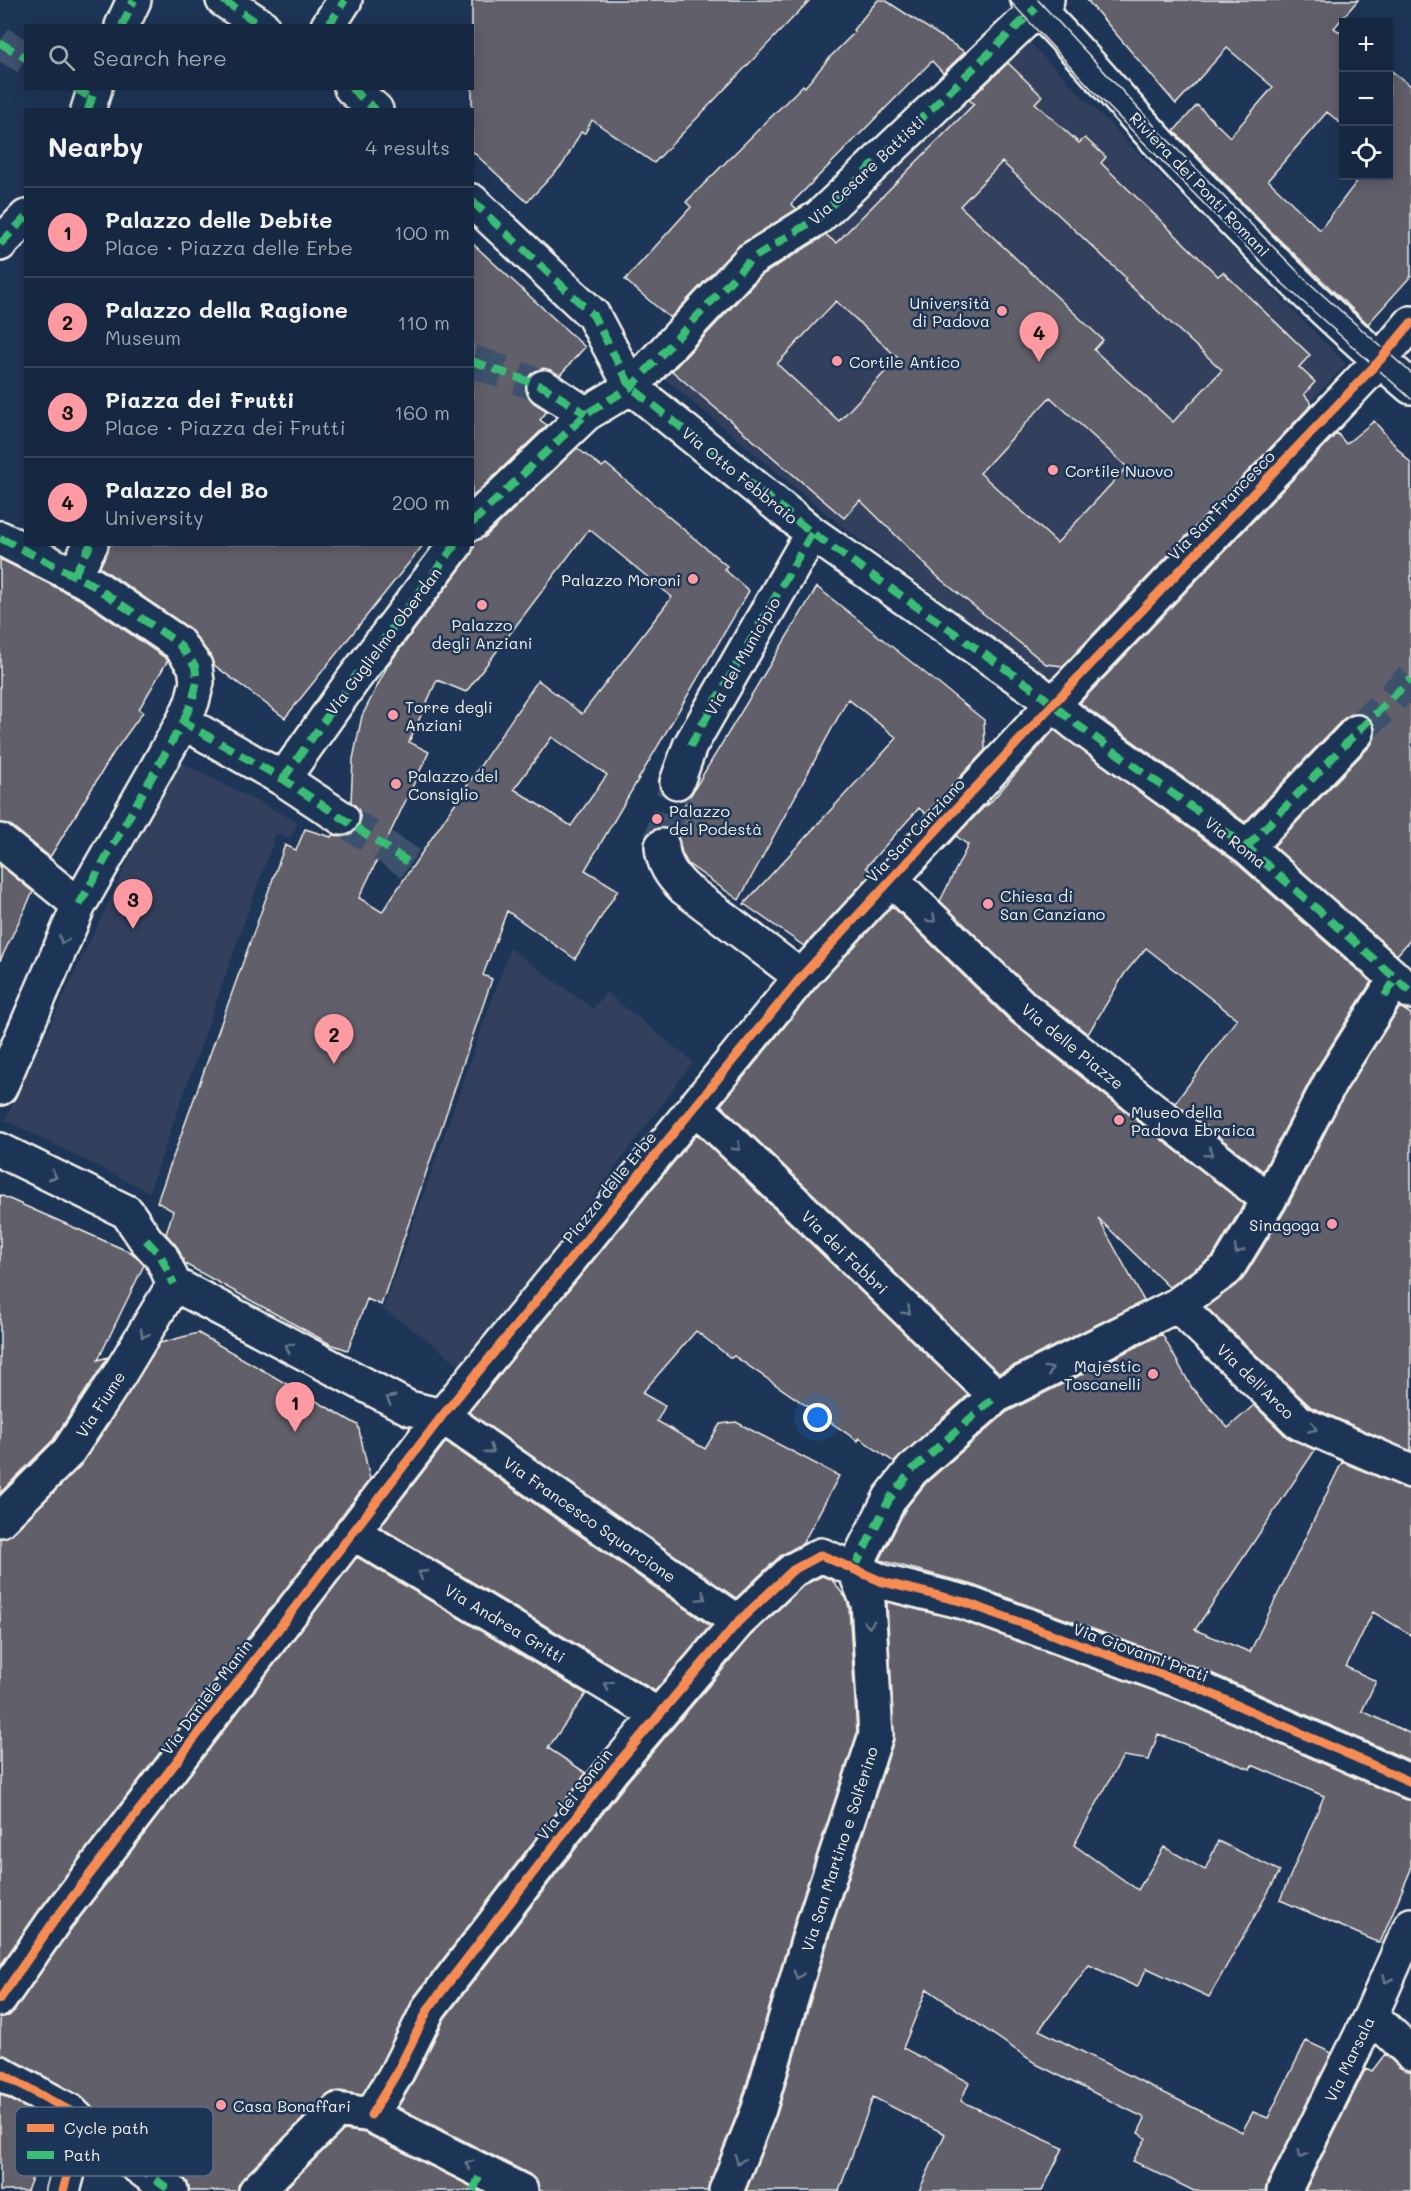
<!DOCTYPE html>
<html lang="en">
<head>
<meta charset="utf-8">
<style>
	body { margin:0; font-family:Mali,sans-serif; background:#23344c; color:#f1f3f6 }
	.controls { position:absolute; right:18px; top:18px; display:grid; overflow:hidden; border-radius:0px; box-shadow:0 3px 15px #0003 }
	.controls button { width:54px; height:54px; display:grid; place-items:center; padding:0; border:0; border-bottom:2px solid #35445a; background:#162841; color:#f1f3f6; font:30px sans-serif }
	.you { position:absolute; left:818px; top:1418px; width:21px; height:21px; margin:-15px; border:4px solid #fff; border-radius:50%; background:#1a73e8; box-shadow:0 0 0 9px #1a73e833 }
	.badge { display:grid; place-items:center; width:39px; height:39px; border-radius:50%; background:#ff9aa2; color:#111; font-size:20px; font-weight:700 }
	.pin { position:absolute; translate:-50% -50px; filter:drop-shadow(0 2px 3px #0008) }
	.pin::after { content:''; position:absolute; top:32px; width:21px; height:18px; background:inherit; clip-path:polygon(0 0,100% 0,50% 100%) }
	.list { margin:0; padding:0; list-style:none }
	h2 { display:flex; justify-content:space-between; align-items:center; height:78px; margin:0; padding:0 24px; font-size:26px }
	h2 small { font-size:20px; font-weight:400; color:#9ea6b1 }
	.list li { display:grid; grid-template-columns:39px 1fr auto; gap:18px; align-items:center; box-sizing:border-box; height:90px; padding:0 24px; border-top:2px solid #35445a }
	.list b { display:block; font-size:22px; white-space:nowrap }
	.list p { margin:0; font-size:20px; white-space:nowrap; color:#9ea6b1 }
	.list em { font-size:20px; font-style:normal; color:#9ea6b1 }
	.icon { flex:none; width:33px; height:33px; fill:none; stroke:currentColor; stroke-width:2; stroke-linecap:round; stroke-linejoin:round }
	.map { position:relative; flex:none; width:1411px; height:2191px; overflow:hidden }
	.search { position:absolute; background:#162841; box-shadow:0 3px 15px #0003; left:24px; top:24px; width:450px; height:66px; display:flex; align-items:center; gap:15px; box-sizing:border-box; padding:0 21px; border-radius:0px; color:#9ea6b1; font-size:22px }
	.panel { position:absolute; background:#162841; box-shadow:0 3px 15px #0003; left:24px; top:108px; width:450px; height:438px; border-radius:0px }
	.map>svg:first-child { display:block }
	.built { fill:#31415d }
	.building { fill:#605e6b; stroke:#f4f1e8; stroke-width:1.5; fill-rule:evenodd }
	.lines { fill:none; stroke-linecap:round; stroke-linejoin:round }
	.minor-tunnel { stroke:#3d516d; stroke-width:33; stroke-dasharray:33 16; stroke-linecap:butt }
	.minor-casing { stroke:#f4f1e8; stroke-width:38 }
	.minor { stroke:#1d3557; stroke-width:33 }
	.tram { stroke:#f4f1e8; stroke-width:1.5 }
	.quiet { stroke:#3abd76; stroke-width:8; stroke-dasharray:15 8; stroke-linecap:butt }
	.cycleway-casing { stroke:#1d3557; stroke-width:13 }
	.cycleway { stroke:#f68b52; stroke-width:9 }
	.oneway { stroke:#68778a }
	.poi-dot { fill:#ff9aa2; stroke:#1d3557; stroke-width:2 }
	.labels { text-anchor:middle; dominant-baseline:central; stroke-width:5; stroke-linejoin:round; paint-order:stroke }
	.street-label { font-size:16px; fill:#f4f1e8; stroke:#1d3557 }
	.poi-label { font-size:16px; fill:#f4f1e8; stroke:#1d3557; text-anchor:start }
	.key { fill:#1d3557; stroke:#5e6d82; stroke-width:1.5 }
	.key-label { font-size:16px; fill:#f4f1e8 }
</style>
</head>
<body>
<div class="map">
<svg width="1411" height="2191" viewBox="0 0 1411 2191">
	<rect width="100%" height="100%" fill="#1d3557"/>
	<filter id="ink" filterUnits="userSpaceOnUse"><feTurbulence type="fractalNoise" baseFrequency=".0167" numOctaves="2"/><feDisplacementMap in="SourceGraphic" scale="12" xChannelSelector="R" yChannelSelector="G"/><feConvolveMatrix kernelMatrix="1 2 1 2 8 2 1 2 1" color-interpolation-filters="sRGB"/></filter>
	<g filter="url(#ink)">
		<path class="built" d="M1021,34l325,330 -166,176 -127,143 -210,-156 -189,-157z
			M176,760l122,62 -8,17 -14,-6 -127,359 -144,-72z
			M510,948l83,61 13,-17 87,70 -227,308 -57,-44 -26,-16z"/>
		<path class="building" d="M472,0h338l-156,163 -62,-43 -7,13 -4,-1 -18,32 -36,38 -55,-51z
			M878,0h7l80,52 -22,21 -11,-12 -141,143 6,5 -60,38 -67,71 -45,-38 66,-73 -5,-5 117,-117 2,2 25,-30 25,-25 -2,-2z
			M1087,0h271l-24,28 10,7v91l-17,-14 -59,68 52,50 41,-54h28v-107l22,17v190l-43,48 -100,-95 -94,-98 23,-26 33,32 43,-50 -46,-39 -51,56z
			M1008,63l34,33 -7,7 44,40 6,-5 21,19 -5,6 117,113 5,-4 87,83 -11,12 16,15 -11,12 8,10 -249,262 -17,-2 -107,-86 -79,-78 -16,18 -172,-147 90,-96 64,-40 10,8 138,-139 -5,-4zM1002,162l124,116 -2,2 98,90 -49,52 -79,-72 9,-10 -143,-134zM836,301l62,57 -59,63 -62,-57zM1050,397l77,70 -70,76 -77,-70z
			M472,243l113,104 -25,28 -16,-7 -9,3 -6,5 -4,10 2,9 7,8 13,8 -7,9 7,5 -75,72z
			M1374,421l37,43v475l-14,16 -123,-109 97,-101 4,-8v-10l-6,-9 -8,-4h-9l-9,5 -98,103 -165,-119 257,-270 9,11z
			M577,448l25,19 4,-3 121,102 -3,3 25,22 -164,279 33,20 -43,69 -68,-48 -24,64 9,4 -111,326 -14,-6 -19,51 -18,-6 -145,-80 -7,-16 -12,-14 7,-23 -16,-9 128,-357 11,5 9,-21 26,8 2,-3 8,3 9,-2 7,-6 4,-9 -2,-10 -8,-8 2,-43 9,-43 26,-51 83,-110 3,-8v-6l11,-4zM589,529l83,68 -90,117 -44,-34 -156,232 -23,-14 70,-146 -20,-10 28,-62 29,12zM552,737l55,38 -36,51 -57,-37z
			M110,544h314l-139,174 -71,-53 -4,-10 -21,-27 -89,-61z
			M0,559l81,41 87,60 -29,49 4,3 -29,40 -64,105 -38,-31 -12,-3z
			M817,587l167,133 1,30 -59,64 -7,-6 -53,59 6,6 -68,73 -60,-42 153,-166 -49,-39 -109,201 -51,-36 -6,-11 -5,-18 -7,-6z
			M1054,730l181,132 136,120 -56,89 -52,100 -88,-68 62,-84 -91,-71 -21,25 -37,61 -52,-40 -96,-93 28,-56 -12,-9 32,-33v2z
			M0,865l33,27 -33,69z
			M892,906l120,117 232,181 -31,52 -44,31 -71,-69 46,83 -145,72 -278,-268 94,-116z
			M1400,1007l11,7v437l-100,-44 -105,-100 37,-28 43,-70 61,-119z
			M697,1134l271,261 -74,67 -35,-24 -1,3 -124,-85 -3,2 -35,-27 -54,62 23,13 -8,15 48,28 15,-25 16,-2 103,54 -36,67 -23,13 -44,42 -267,-186z
			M0,1195l132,58 12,12 -46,95 10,-3 -5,8 -50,75 -53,53z
			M198,1333l160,92 12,54 -331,431 -39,56v-428h5l8,-5 68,-68 79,-122z
			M1162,1334l30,54 36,40 26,-23 33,32 28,13 -120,180 55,22 92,-190 62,26 7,1v146l-38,-23 -27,55 30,14 -14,30 49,23v27l-209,-92 -232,-85 -90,-24 26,-52 20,-25 81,-71z
			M446,1442l264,184 -55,65 -275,-164z
			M357,1557l229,137 -38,54 38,25 -172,224 -35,70 -17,28 -22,-4 -8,1 -7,5 -82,81 -5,8v5h-49l-1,-8 -6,-7 -78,-57 -25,-24 -70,-38 -9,-3v-37l9,-1 6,-6 54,-78z
			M822,1576l10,4 14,18 3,9 8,126 -63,190 -53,180 -32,81 -1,7h-168l-3,-10 -8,-7 -131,-67 14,-23 33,-66 183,-237 124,-146 52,-50z
			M887,1602l72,18 230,84 214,95 8,1v69l-31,74 -100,-43 44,-104 -72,-31 -2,4 -92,-35 -9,26 -26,-4 -49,89 64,45 26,-43 41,23 13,-29 62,30 -71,126 -62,-29 -10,19 -48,-22 -50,65 203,102 11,-20 15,6 38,-77 26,12 -65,130 -2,8h-71l-61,-30 13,-23 -8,-5 7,-15 -107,-53 -111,-76 -24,59 66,34 -8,19 102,47 -21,43h-123l26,-57 -72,-37 -34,94h-93l31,-77 53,-180 64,-194z
			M1385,2054l14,13 12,4v120h-106l61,-123 6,3z
			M0,2094l53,29 -26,68h-27z
			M344,2130l21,3 115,58h-197z"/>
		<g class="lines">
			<path class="minor-tunnel" d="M0,43l26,15
				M472,361l72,26
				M1357,732l54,-53
				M342,818l72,48
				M662,846v-11l15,-53"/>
			<defs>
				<path id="minor" d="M223,0l39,26
					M1028,0c49,47 92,101 138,150 77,83 159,164 245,237
					M122,26l12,-26
					M328,26l17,-26
					M351,88l25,22
					M88,110l7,-22
					M472,201l121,114 38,72 181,146 222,156 41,34 172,124 164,145
					M0,244l26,-27
					M544,387l42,27
					M472,523l114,-109 45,-27 119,-127 69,-43 228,-217
					M0,538l91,46 87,59 17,23 2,16 -5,20 -9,20
					M74,575l17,-31
					M283,779l70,-99 103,-136
					M677,782l13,-36 122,-213
					M0,841l79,64 -79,183
					M662,846c1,18 10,30 22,42l117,89
					M1247,847l110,-115
					M890,878l134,130 245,192
					M79,905l104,-183 100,57 59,39
					M695,1106l301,290
					M0,1150l127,62 19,28 15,16 13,28
					M174,1284l235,124 33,8 296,206
					M1177,1305l123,118 111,48
					M0,1520l68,-68 51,-77 55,-91
					M352,1532l306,183
					M0,1999l54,-78 388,-505 359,-439 251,-272 328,-345 31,-37
					M1371,2015l40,38
					M0,2073l70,38 22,22 79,58
					M371,2115l24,-39 34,-68 184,-239 125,-147 55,-52 28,-15 62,27 81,20 232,85 215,95
					M63,2191l18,-66
					M256,2191l82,-81 33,5 150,76
					M726,2191l33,-82 53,-181 64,-193 -8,-132 -14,-34 36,-71 22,-28 84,-74 181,-91 50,-36 42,-69 62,-119 65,-103
					M1284,2191l87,-176 40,-90"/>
			</defs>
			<use href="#minor" class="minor-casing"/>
			<use href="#minor" class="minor"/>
			<path class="tram" d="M1009,0l91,98 182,185 129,116
				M1038,0l125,135 144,146 104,92"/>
			<path class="quiet" d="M223,0l39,26
				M122,26l12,-26
				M328,26l17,-26
				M0,43l26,15
				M75,88l16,10
				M351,88l25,22
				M88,110l7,-22
				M472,201l121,114 38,72 181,146 222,156 41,34 172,124 164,145
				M0,244l26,-27
				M472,361l72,26 42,27
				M472,523l114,-109 45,-27 119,-127 69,-43 217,-209
				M0,538l91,46 87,59 17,23 2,16 -5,20 -9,20
				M74,575l17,-31
				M690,746l122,-213
				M283,779l70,-99 103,-136
				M1247,847l110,-115 54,-53
				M79,905l104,-183 100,57 131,87
				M1385,996l11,-18
				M146,1240l15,16 13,28
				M854,1569l36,-71 22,-28 84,-74
				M81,2125l90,66
				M473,2191l9,-21"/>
			<defs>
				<path id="cycleway" d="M0,1999l54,-78 388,-505 359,-439 251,-272 328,-345 31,-37
					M0,2073l70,38 11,14 -18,66
					M371,2115l24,-39 34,-68 184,-239 125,-147 55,-52 28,-15 62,27 81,20 232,85 215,95"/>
			</defs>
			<use href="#cycleway" class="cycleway-casing"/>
			<use href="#cycleway" class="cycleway"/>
		</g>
		<defs><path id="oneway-chevron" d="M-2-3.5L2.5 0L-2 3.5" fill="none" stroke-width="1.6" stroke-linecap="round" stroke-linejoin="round" transform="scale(1.5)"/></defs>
		<g class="oneway">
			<use href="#oneway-chevron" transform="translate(932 919) rotate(44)"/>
			<use href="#oneway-chevron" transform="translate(63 940) rotate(114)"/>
			<use href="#oneway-chevron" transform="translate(737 1147) rotate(44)"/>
			<use href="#oneway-chevron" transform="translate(1209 1153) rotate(38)"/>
			<use href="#oneway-chevron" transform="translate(53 1176) rotate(26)"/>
			<use href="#oneway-chevron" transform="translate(1238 1250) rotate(121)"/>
			<use href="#oneway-chevron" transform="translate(907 1311) rotate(44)"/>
			<use href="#oneway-chevron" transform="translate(144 1334) rotate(121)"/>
			<use href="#oneway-chevron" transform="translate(289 1347) rotate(-152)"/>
			<use href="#oneway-chevron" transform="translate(1049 1370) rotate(-27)"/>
			<use href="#oneway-chevron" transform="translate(390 1399) rotate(-152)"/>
			<use href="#oneway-chevron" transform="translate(1313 1428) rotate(23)"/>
			<use href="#oneway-chevron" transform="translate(490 1450) rotate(35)"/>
			<use href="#oneway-chevron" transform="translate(422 1574) rotate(-149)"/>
			<use href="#oneway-chevron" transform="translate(702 1597) rotate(35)"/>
			<use href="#oneway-chevron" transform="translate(869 1624) rotate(87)"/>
			<use href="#oneway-chevron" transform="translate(608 1685) rotate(-149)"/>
			<use href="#oneway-chevron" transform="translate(798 1975) rotate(106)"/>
			<use href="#oneway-chevron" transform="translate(1387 1979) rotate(114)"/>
			<use href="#oneway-chevron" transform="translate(1302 2154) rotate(116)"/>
			<use href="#oneway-chevron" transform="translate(739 2160) rotate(112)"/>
			<use href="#oneway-chevron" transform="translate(469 2164) rotate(-154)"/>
		</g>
	</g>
	<g class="poi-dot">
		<circle cx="1002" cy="311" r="6"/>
		<circle cx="837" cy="361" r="6"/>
		<circle cx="1053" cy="470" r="6"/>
		<circle cx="693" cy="579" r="6"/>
		<circle cx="482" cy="605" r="6"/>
		<circle cx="393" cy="715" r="6"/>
		<circle cx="396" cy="784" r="6"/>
		<circle cx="657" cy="819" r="6"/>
		<circle cx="988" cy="904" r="6"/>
		<circle cx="1119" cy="1120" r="6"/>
		<circle cx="1332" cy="1224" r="6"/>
		<circle cx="1153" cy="1374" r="6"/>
		<circle cx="221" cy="2105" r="6"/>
	</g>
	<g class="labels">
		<g class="street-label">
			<text transform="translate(866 170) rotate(-43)">Via Cesare Battisti</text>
			<text transform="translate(1200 184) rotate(46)">Riviera dei Ponti Romani</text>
			<text transform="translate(740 475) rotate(39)">Via Otto Febbraio</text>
			<text transform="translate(1221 505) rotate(-46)">Via San Francesco</text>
			<text transform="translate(383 641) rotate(-53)">Via Guglielmo Oberdan</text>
			<text transform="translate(742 656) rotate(-60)">Via del Municipio</text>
			<text transform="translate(915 830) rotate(-47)">Via San Canziano</text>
			<text transform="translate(1236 842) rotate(38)">Via Roma</text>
			<text transform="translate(1073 1046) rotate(39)">Via delle Piazze</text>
			<text transform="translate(609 1187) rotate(-51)">Piazza delle Erbe</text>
			<text transform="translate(845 1252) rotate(44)">Via dei Fabbri</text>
			<text transform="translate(1256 1381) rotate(44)">Via dell'Arco</text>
			<text transform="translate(100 1404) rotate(-57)">Via Fiume</text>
			<text transform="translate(590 1519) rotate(35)">Via Francesco Squarcione</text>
			<text transform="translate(505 1623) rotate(31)">Via Andrea Gritti</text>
			<text transform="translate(1141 1652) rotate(20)">Via Giovanni Prati</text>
			<text transform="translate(206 1697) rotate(-53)">Via Daniele Manin</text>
			<text transform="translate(574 1794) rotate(-52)">Via dei Soncin</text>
			<text transform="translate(839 1849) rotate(-72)">Via San Martino e Solferino</text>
			<text transform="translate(1349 2059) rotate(-64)">Via Marsala</text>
		</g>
		<g class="poi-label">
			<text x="990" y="302" text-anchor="end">Università<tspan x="990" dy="18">di Padova</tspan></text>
			<text x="849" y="361">Cortile Antico</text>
			<text x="1065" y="470">Cortile Nuovo</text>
			<text x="681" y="579" text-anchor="end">Palazzo Moroni</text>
			<text x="482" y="624" text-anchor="middle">Palazzo<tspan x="482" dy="18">degli Anziani</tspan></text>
			<text x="405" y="706">Torre degli<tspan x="405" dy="18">Anziani</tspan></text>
			<text x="408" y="775">Palazzo del<tspan x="408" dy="18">Consiglio</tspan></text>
			<text x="669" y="810">Palazzo<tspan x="669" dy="18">del Podestà</tspan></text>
			<text x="1000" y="895">Chiesa di<tspan x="1000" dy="18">San Canziano</tspan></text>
			<text x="1131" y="1111">Museo della<tspan x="1131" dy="18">Padova Ebraica</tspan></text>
			<text x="1320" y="1224" text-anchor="end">Sinagoga</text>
			<text x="1141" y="1365" text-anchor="end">Majestic<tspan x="1141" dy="18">Toscanelli</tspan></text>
			<text x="233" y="2105">Casa Bonaffari</text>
		</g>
	</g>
	<rect x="15" y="2107" width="198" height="69" rx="9" class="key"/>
	<rect x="27" y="2124" width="27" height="8" fill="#f68b52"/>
	<rect x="27" y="2151" width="27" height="8" fill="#3abd76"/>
	<g class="key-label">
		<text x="64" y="2134">Cycle path</text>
		<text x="64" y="2161">Path</text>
	</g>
</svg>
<div class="controls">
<button>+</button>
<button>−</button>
<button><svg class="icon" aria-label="locate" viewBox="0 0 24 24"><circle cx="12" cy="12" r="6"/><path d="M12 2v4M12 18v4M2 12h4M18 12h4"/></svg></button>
</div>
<div class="you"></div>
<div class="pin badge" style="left:295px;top:1432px">1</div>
<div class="pin badge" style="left:334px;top:1064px">2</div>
<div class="pin badge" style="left:133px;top:929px">3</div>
<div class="pin badge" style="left:1039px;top:362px">4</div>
<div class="search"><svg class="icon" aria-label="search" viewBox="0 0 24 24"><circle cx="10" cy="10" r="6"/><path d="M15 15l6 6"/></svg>Search here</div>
<section class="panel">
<h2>Nearby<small>4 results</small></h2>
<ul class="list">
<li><span class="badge">1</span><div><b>Palazzo delle Debite</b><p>Place · Piazza delle Erbe</p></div><em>100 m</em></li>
<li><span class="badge">2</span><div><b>Palazzo della Ragione</b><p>Museum</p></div><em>110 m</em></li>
<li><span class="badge">3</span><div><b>Piazza dei Frutti</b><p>Place · Piazza dei Frutti</p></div><em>160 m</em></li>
<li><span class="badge">4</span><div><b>Palazzo del Bo</b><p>University</p></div><em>200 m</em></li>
</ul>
</section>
</div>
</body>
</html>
